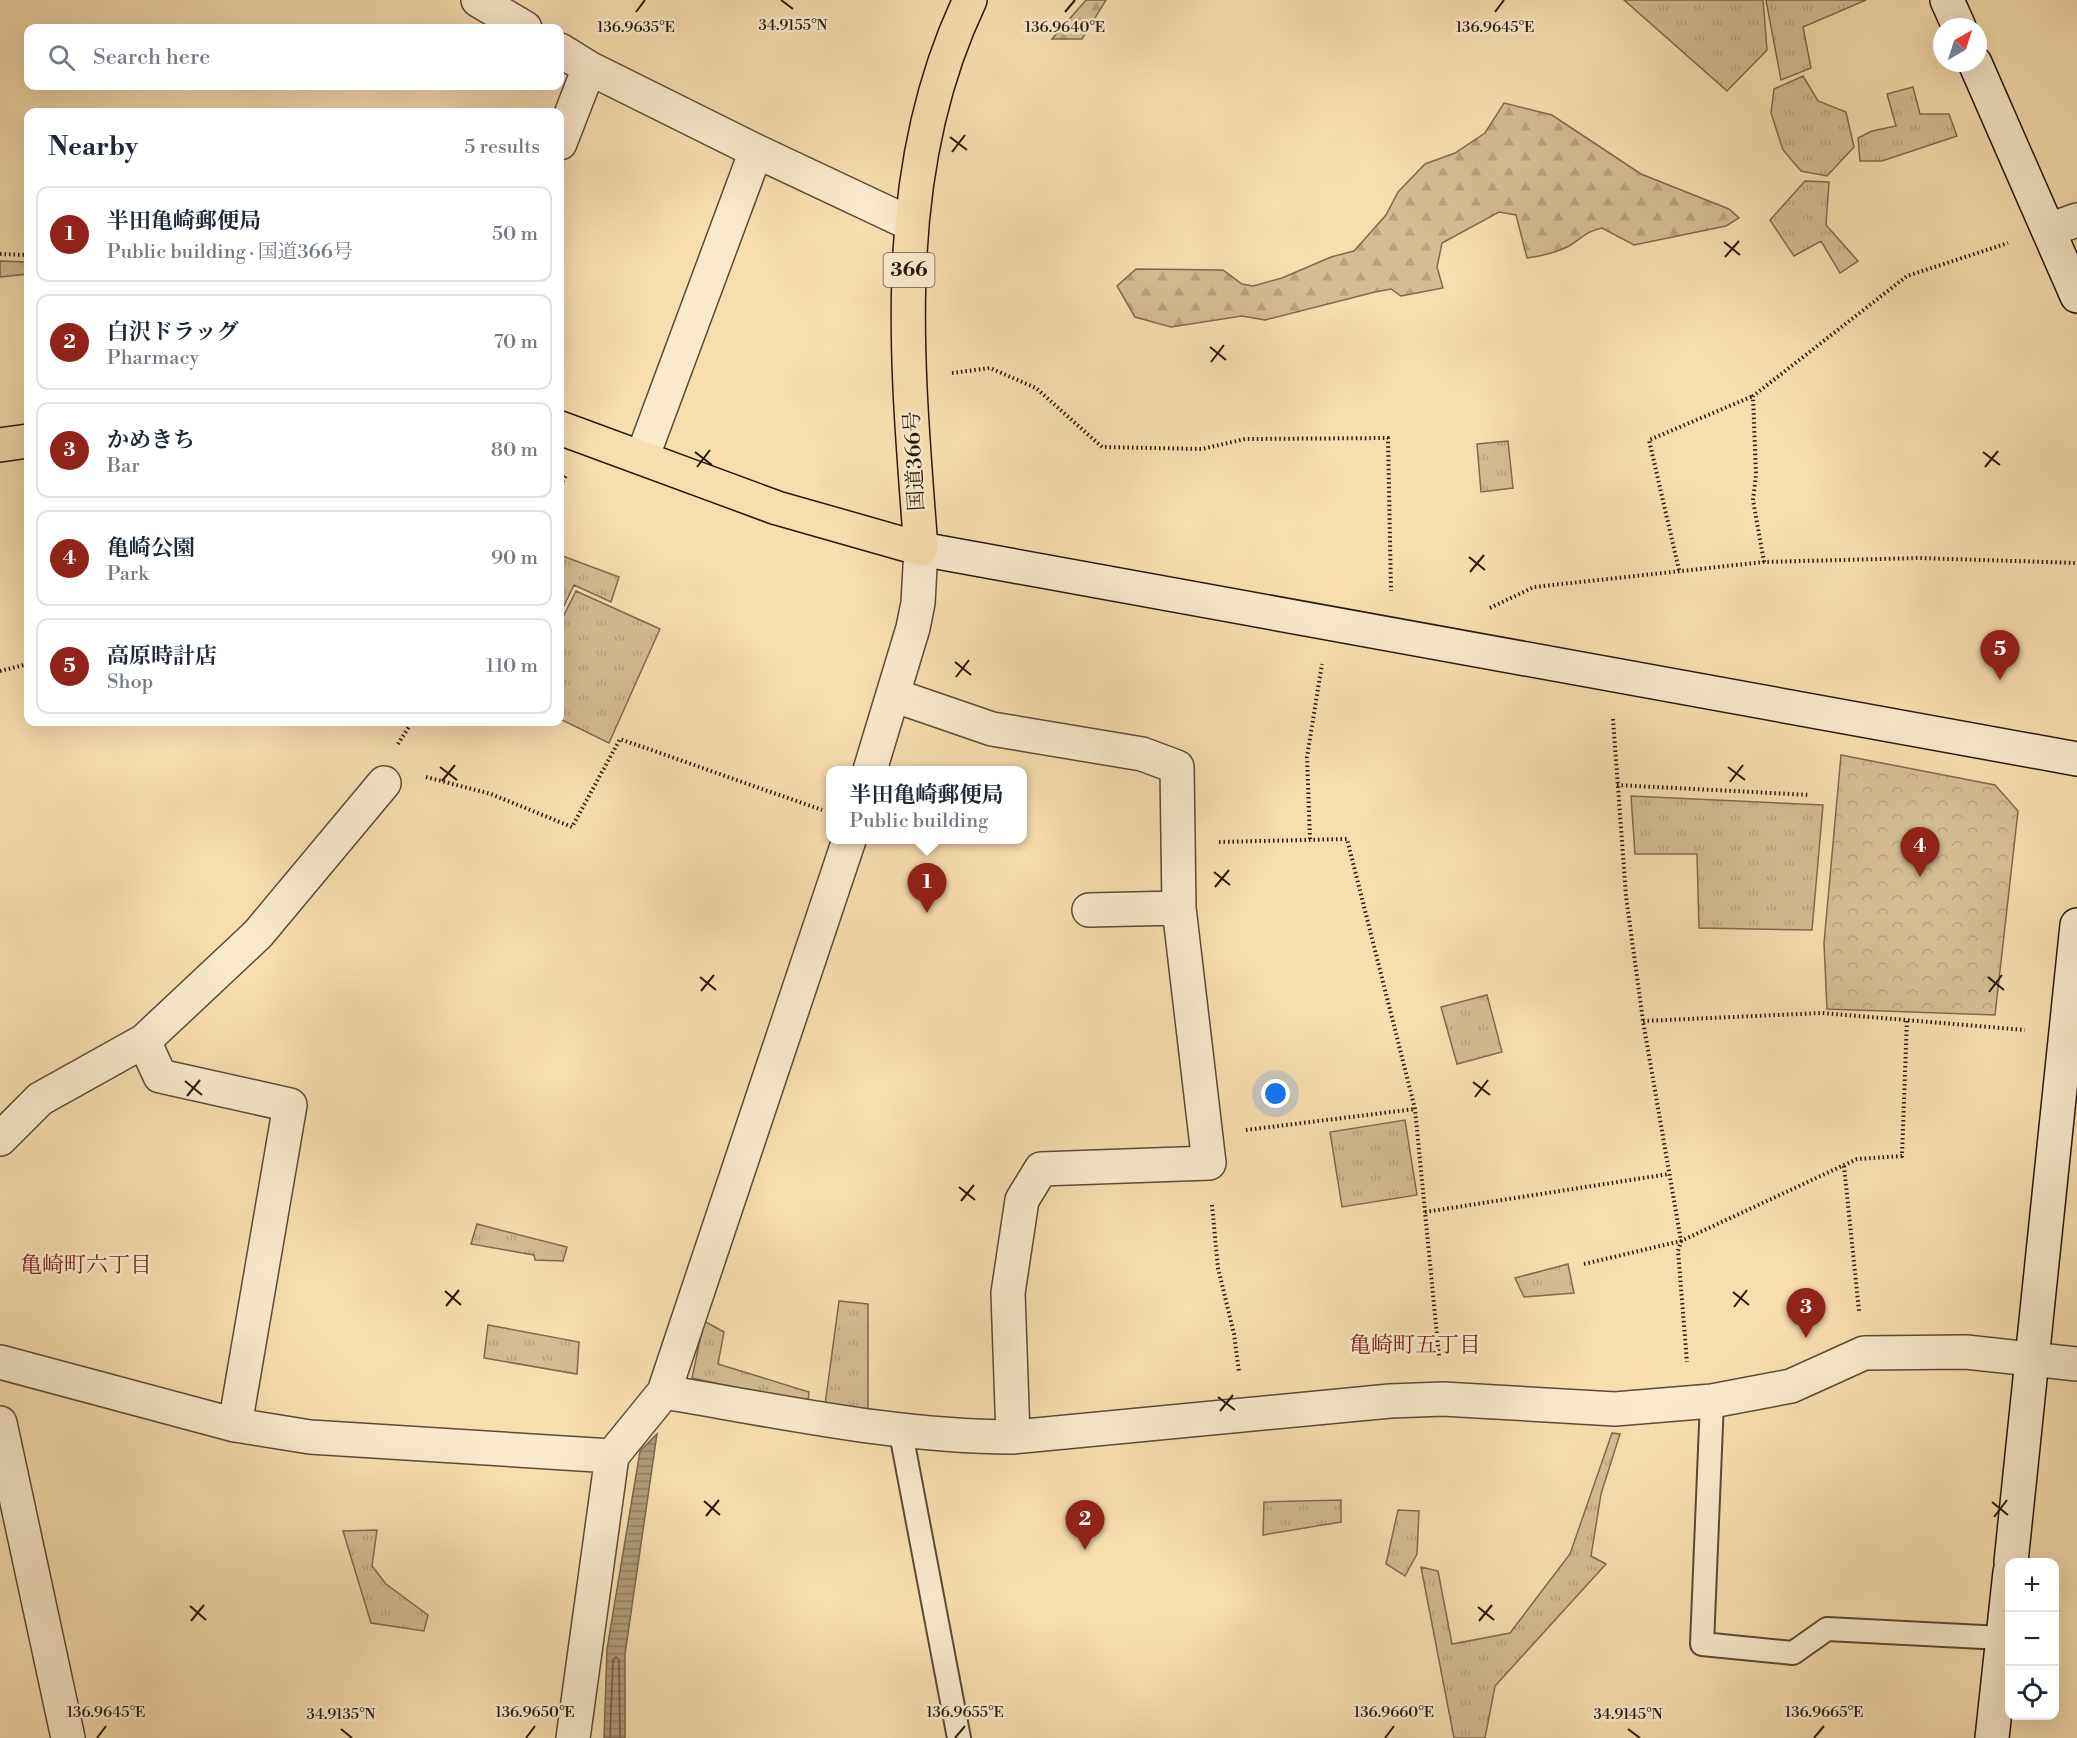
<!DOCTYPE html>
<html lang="en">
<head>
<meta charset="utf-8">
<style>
	body { margin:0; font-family:"Libre Bodoni","Noto Serif JP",serif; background:#f2f2f3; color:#1f2937 }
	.controls { position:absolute; right:18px; bottom:18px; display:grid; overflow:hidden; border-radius:12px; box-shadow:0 6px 24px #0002 }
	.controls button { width:54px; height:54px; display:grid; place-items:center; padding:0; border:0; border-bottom:2px solid #e0e1e3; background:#fff; color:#1f2937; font:30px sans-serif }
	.compass { position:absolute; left:1933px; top:18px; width:54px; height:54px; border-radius:50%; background:#fff; box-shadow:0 6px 24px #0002; rotate:39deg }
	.you { position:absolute; left:1276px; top:1094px; width:21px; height:21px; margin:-15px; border:4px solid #fff; border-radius:50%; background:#1a73e8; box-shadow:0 0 0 9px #1a73e833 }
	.badge { display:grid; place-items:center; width:39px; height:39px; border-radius:50%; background:#8f2418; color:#fff; font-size:20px; font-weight:700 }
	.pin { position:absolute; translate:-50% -50px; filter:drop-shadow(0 2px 3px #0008) }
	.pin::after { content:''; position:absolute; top:32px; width:21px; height:18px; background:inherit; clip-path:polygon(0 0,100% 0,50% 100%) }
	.popup { position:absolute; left:826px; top:766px; width:201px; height:78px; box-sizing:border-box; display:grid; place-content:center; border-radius:12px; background:#fff; filter:drop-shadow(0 2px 4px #0005); font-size:20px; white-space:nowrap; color:#747a83 }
	.popup b { font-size:22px; color:#1f2937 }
	.popup::after { content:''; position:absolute; left:50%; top:100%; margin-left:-12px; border:12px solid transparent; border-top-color:#fff }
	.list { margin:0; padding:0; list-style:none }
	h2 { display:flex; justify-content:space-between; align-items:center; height:78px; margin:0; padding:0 24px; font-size:26px }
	h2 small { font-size:20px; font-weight:400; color:#747a83 }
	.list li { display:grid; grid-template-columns:39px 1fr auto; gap:18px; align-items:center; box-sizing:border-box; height:96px; margin:0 12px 12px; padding:0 12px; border:2px solid #e0e1e3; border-radius:12px }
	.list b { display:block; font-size:22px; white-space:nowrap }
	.list p { margin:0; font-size:20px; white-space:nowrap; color:#747a83 }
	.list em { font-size:20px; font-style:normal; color:#747a83 }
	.icon { flex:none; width:33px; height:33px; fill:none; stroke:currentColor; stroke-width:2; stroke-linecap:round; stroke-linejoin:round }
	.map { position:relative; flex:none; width:2077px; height:1738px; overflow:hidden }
	.search { position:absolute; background:#fff; box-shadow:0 6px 24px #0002; left:24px; top:24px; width:540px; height:66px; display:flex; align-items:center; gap:15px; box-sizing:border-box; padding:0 21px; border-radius:12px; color:#747a83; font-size:22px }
	.panel { position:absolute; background:#fff; box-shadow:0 6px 24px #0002; left:24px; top:108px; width:540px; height:618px; border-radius:12px }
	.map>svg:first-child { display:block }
	.grass { fill:url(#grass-tufts); stroke:#7e6a50; stroke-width:1.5 }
	.forest { fill:url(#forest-firs); stroke:#7e6a50; stroke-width:1.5 }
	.park { fill:url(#park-crowns); stroke:#7e6a50; stroke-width:1.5 }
	.water { fill:url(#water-rules); stroke:#7a664d; stroke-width:1.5 }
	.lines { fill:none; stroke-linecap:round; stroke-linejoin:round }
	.shore { stroke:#6c5a42; stroke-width:1.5 }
	.lane-casing { stroke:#5c4a36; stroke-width:26 }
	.street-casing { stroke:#5c4a36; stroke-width:36 }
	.secondary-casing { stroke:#28190d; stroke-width:36 }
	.highway-casing { stroke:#28190d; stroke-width:36 }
	.path { stroke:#28190d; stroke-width:4; stroke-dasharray:1.5 3; stroke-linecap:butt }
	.lane { stroke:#fae9cb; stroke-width:22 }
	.street { stroke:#fae9cb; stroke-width:33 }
	.secondary { stroke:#fae9cb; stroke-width:33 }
	.highway { stroke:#f8ddaf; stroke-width:33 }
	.ticks { fill:none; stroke:#28190d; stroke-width:2 }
	.labels { text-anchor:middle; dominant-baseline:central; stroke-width:5; stroke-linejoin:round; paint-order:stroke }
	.shield { fill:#fae9cb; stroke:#675746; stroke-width:1.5 }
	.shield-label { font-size:20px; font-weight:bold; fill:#28190d }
	.street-label { font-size:21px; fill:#28190d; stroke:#fae9cb }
	.neighbourhood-label { font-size:22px; fill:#7a1f14; stroke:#fae9cb }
	.ticks-label { font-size:15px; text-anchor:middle; fill:#28190d; stroke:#fae9cb; stroke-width:5; stroke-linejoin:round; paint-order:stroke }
</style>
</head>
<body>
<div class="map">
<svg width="2077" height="1738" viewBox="0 0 2077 1738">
	<defs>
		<pattern id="grass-tufts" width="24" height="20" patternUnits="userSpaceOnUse" patternTransform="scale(1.5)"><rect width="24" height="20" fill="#d5bc93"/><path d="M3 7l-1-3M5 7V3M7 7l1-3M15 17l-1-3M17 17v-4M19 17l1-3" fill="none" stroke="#b7a17e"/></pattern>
		<pattern id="forest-firs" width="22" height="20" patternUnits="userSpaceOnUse" patternTransform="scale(1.5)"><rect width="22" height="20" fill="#d5bc93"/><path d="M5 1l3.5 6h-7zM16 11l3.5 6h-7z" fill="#b7a17e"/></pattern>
		<pattern id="park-crowns" width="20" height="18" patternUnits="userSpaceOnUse" patternTransform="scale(1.5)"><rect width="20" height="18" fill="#d5bc93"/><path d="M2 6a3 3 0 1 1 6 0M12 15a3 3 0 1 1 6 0" fill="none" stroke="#b7a17e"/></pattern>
		<pattern id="water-rules" width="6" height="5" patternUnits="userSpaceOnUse" patternTransform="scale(1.5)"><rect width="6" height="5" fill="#b19a78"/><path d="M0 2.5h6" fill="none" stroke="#907d61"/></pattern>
	</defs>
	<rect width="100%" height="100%" fill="#f8ddaf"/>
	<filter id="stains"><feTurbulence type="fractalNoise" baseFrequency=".00333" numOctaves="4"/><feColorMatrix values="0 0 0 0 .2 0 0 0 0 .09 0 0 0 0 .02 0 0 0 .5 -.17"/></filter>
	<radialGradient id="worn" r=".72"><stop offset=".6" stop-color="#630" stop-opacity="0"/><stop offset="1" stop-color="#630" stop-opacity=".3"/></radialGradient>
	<path class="grass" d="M1624,0h139l4,50 -40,41z
		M1766,0h100l-63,27 8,41 -30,12z
		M1803,76l15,25 28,11 8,35 -27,29 -26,-5 -18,-21 -12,-37 3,-24z
		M1913,87l7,27h29l8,22 -75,25h-22l-2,-23 14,-7 24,-5 -9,-32z
		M1805,181l24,1 -3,43 32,36 -18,12 -19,-32 -27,15 -24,-36z
		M0,261l28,1v12l-28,3z
		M1508,441l5,47 -32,4 -4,-48z
		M560,555l59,22 -8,25 -37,-17 -14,29z
		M576,591l84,38 -51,114 -49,-24v-96z
		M1631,796l192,9 -11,125 -113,-2 -2,-74h-62z
		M1487,995l15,57 -45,12 -16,-57z
		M1405,1120l12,75 -75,12 -12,-75z
		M477,1224l90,23 -4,14 -28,-1 -1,-5 -63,-11z
		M1568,1264l6,29 -50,4 -9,-19z
		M839,1301l29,3v105l-43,-4z
		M704,1321l20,11 -6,32 91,28 -1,12 -116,-26z
		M488,1325l91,17 -2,32 -93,-16z
		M1612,1433l8,1 -19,60 -10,62 15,8 -111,122 -10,52h-31l-33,-171 17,4 14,73 58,-11 60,-79z
		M1341,1500v22l-78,13 1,-33z
		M1398,1510l21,1 -2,43 -12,22 -19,-12z
		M377,1530l-5,36 14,18 42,31 -4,16 -53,-8 -28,-92z"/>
	<path class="forest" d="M1086,0h20l-24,39h-30z
		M1504,103l48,12 89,59 88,35 10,9 -13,8 -92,19 -32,-17c-18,4 -19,10 -33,18 -14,7 -26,10 -42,12l-11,-43 -17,-3 -57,31 -5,24 6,21 -42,8 -10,-7 -16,3 -110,28 -23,-4 -71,11 -36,-10 -18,-31 19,-17 87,1 19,14 11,2 29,-8 49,-21 23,-6 32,-36 12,-23 27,-28 30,-11 30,-20z"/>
	<path class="park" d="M1841,755l154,30 23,26 -23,204 -168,-6 -3,-66z"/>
	<path class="water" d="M657,1434l-32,220v84h-21l3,-89 33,-198z"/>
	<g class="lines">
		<path class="shore" d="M610,1738l3,-78 3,-3 3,3 1,78"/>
		<defs>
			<path id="lane" d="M1712,1401l-10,243 91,9 34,-24 175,9
				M900,1428l59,310"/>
			<path id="street" d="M478,0l47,28
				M560,50l29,18 167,83 155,73
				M560,143l29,-75
				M2049,230l28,-10
				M642,458l114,-307
				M893,695l99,34 150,25 35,13 2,141 30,255 -168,6 -19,31 -14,93 5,144
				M870,770l43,-142 5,-25 3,-54
				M1089,910l90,-2
				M144,1041l16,35 130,29 -55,320
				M0,1139l40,-40 104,-58 114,-107 126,-151
				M0,1362l235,63 75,12 302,19
				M664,1392c115,19 232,45 349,45l377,-36 53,-2 172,10 97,-8 79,-15 73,-33 102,-1 111,12
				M0,1423l68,315
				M573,1738l39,-282 52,-64 185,-552"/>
			<path id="secondary" d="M1947,0l12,27
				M1975,63l102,233
				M921,549l1156,210
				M2011,1562l66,-637
				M1992,1738l18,-166"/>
			<path id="highway" d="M560,428l217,80 144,41c-14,-186 -34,-375 49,-549
				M0,445l28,-4"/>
		</defs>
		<use href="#lane" class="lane-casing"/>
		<use href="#street" class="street-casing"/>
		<use href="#secondary" class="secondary-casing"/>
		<use href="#highway" class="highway-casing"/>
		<path class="path" d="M0,254l28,1
			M952,373l38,-5 46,20 66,59 100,2 43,-10 143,-1 3,153
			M560,485l6,-9
			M1764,562l-11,-62 3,-25 -3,-79 154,-120 101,-33
			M1679,570l-30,-130 104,-44
			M1490,608l44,-21 230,-25 155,-4 158,5
			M0,671l28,-7
			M1613,719l13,177 17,125 38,220 -3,10 9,111
			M398,744l14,-22
			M426,777l65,17 81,33 48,-88 202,71
			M1617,785l193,10
			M1310,839l-3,-82 15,-93
			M1219,842l128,-3 68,270 24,247
			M1643,1021l179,-8 203,17
			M1246,1130l169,-21
			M1844,1166l15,145
			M1212,1205l6,63 16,66 5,38
			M1425,1212l244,-38
			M1584,1264l97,-23 176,-82 45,-3 5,-138"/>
		<use href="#lane" class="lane"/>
		<use href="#street" class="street"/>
		<use href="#secondary" class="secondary"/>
		<use href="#highway" class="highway"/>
	</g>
	<path class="ticks" d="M781,0l12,9M636,12l9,-12M1065,12l10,-12M1495,12l9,-12M950,137l17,13M952,152l13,-17M1724,242l16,13M1725,257l14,-16M1210,347l16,13M1211,362l13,-17M695,452l17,13M1983,452l17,13M697,467l13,-17M1985,467l13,-16M1469,557l16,13M1470,572l14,-17M955,662l16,13M956,677l13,-17M440,767l17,13M1728,767l17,13M442,781l13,-16M1730,782l13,-17M1214,872l16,13M1215,887l14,-17M700,977l16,13M1988,977l16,13M701,991l13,-16M1989,992l13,-17M185,1081l17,14M1473,1082l17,13M187,1096l13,-16M1475,1097l13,-17M959,1187l16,13M961,1201l13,-16M445,1291l16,14M1733,1292l16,13M446,1306l13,-16M1734,1307l13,-17M1218,1397l17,13M1220,1411l13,-16M704,1501l16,14M1992,1502l16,13M706,1516l13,-16M1994,1517l13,-17M190,1606l16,14M1478,1607l16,13M191,1621l13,-16M1479,1621l13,-16M341,1729l11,9M1628,1729l12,9M97,1738l9,-12M526,1738l9,-12M955,1738l10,-12M1385,1738l9,-12M1814,1738l10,-12"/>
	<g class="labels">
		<rect class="shield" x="883.5" y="253" width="51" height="34" rx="4.5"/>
		<g class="shield-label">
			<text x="909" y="270">366</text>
		</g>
		<g class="street-label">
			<text transform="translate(915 461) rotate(-93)">国道366号</text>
		</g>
		<g class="neighbourhood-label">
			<text x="86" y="1265">亀崎町六丁目</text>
			<text x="1415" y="1345">亀崎町五丁目</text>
		</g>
	</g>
	<g class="ticks-label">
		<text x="793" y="30">34.9155°N</text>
		<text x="636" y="32">136.9635°E</text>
		<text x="1065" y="32">136.9640°E</text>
		<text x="1495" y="32">136.9645°E</text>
		<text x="106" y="1717">136.9645°E</text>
		<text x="535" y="1717">136.9650°E</text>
		<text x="965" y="1717">136.9655°E</text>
		<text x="1394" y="1717">136.9660°E</text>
		<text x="1824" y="1717">136.9665°E</text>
		<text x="341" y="1719">34.9135°N</text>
		<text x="1628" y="1719">34.9145°N</text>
	</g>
	<rect width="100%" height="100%" filter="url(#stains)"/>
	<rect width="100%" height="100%" fill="url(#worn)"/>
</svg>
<div class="controls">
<button>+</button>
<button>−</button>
<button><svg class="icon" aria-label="locate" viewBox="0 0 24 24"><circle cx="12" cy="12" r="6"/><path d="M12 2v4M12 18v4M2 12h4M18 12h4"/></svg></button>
</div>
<svg class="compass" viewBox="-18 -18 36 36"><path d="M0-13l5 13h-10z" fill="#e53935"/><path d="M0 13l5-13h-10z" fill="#747a83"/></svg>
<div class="you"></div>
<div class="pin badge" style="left:927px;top:913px">1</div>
<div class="popup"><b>半田亀崎郵便局</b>Public building</div>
<div class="pin badge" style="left:1085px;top:1550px">2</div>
<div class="pin badge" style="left:1806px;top:1338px">3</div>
<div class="pin badge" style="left:1920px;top:877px">4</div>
<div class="pin badge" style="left:2000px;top:680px">5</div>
<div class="search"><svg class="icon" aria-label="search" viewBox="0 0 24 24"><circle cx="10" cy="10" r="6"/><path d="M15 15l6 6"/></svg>Search here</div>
<section class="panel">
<h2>Nearby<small>5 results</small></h2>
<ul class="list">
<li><span class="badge">1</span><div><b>半田亀崎郵便局</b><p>Public building · 国道366号</p></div><em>50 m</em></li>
<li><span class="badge">2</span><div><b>白沢ドラッグ</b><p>Pharmacy</p></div><em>70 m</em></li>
<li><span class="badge">3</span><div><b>かめきち</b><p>Bar</p></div><em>80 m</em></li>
<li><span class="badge">4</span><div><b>亀崎公園</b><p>Park</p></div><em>90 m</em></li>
<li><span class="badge">5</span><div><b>高原時計店</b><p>Shop</p></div><em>110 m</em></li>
</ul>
</section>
</div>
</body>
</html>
